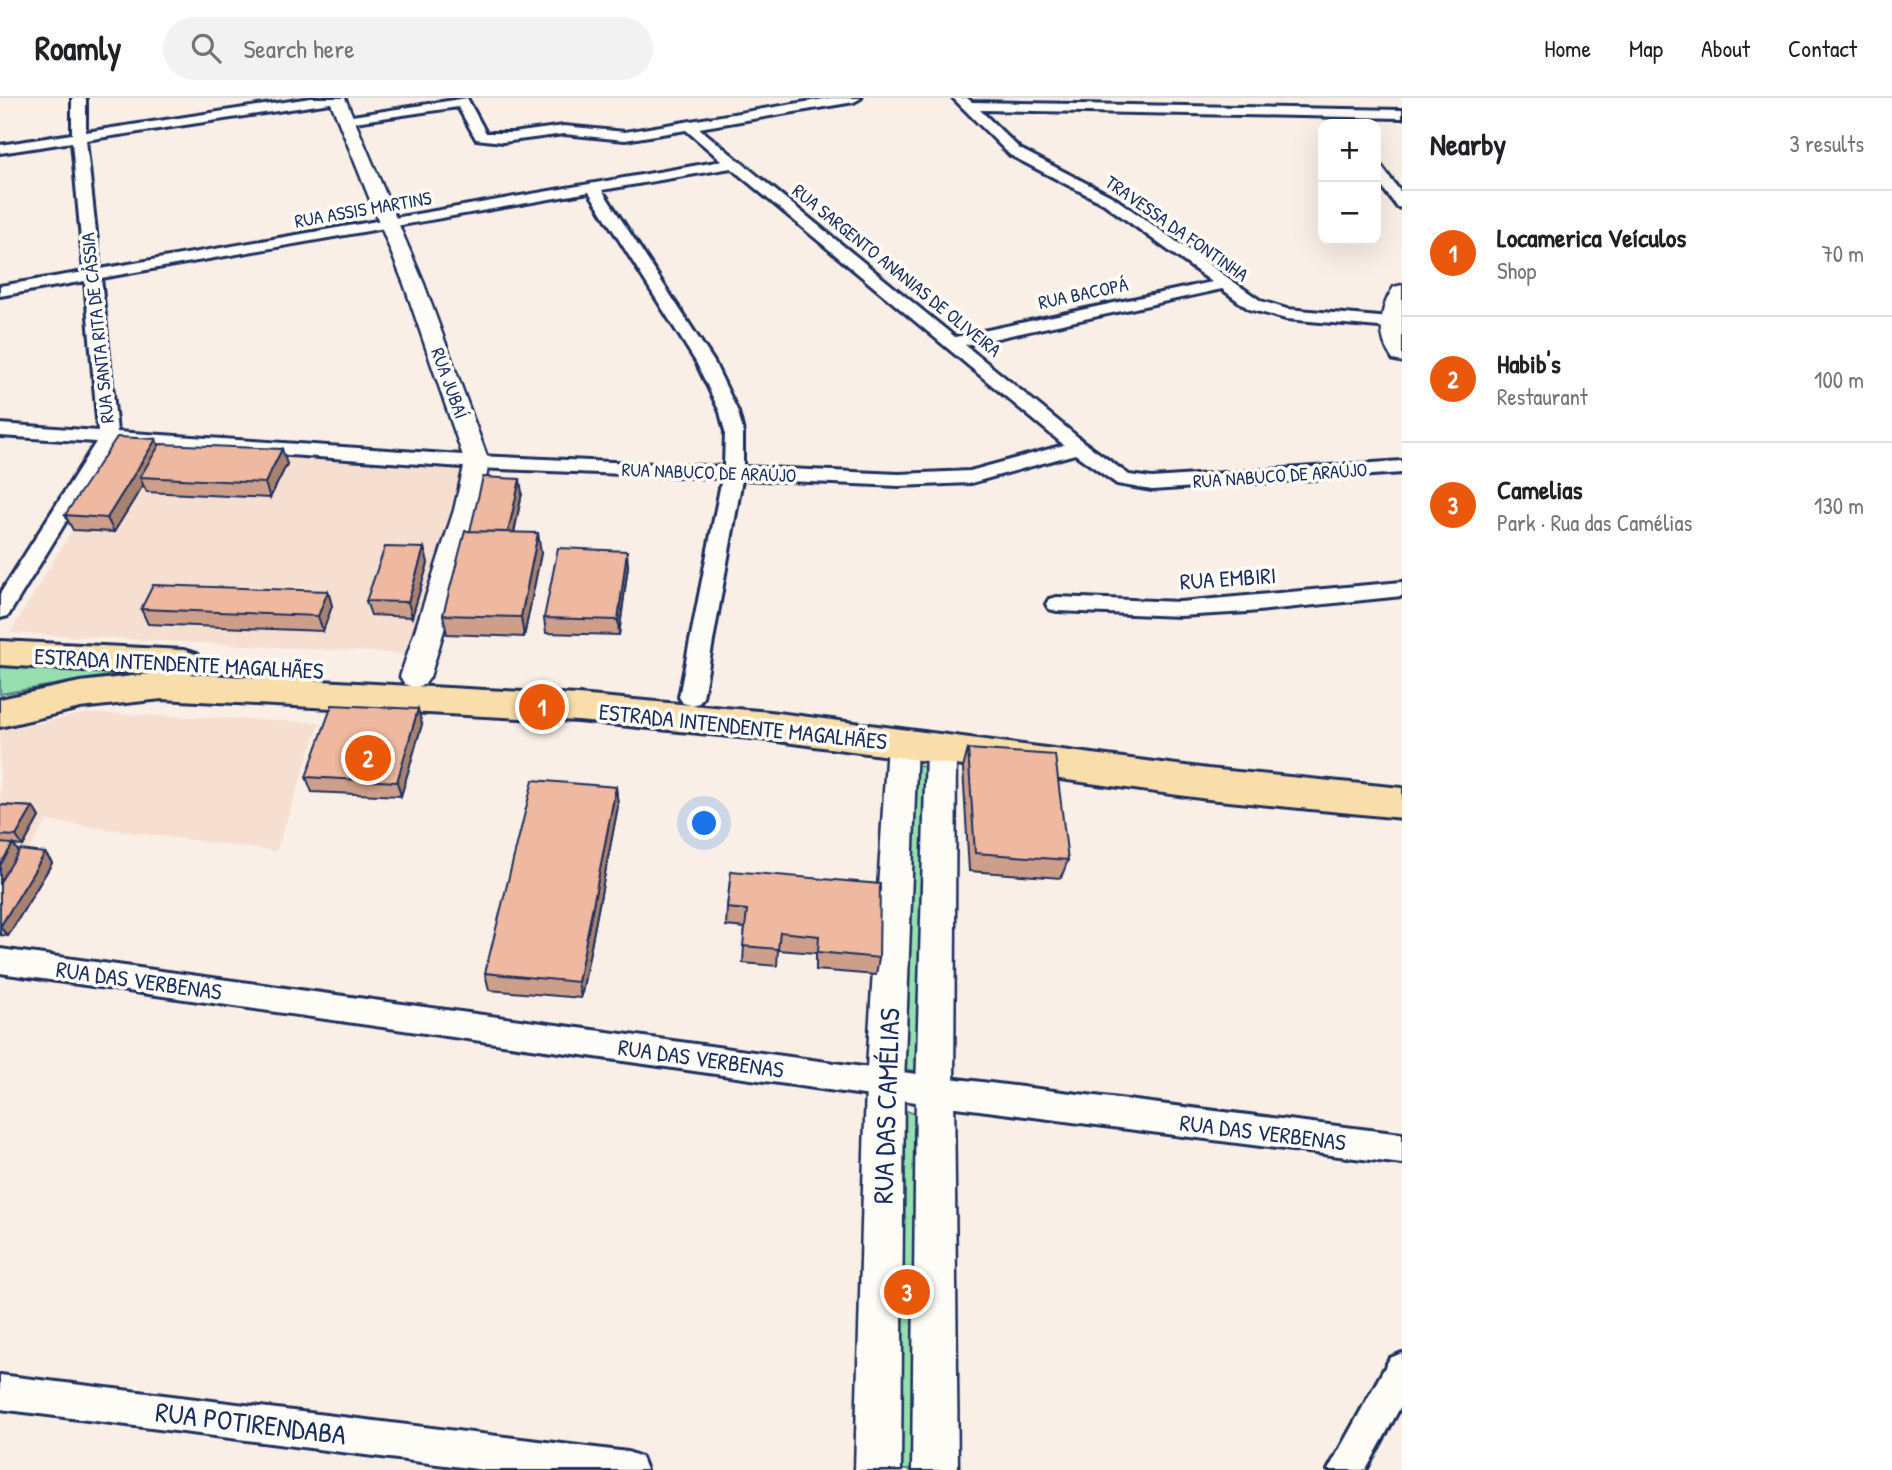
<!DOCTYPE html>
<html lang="en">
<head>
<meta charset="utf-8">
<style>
	body { margin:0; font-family:"Patrick Hand",sans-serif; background:#f2f2f2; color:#202124 }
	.controls { position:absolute; right:21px; top:21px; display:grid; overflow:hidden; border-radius:14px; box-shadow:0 7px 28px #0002 }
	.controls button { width:63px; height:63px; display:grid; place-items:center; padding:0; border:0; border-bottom:2px solid #e0e0e0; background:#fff; color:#202124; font:35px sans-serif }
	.you { position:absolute; left:705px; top:726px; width:24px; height:24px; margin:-18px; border:5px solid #fff; border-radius:50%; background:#1a73e8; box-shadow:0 0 0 10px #1a73e833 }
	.badge { display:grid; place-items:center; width:46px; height:46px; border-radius:50%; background:#ea580c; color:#fff; font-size:23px; font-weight:700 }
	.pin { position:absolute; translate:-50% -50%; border:4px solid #fff; box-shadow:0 2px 7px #0006 }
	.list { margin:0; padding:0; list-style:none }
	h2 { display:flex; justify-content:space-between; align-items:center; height:91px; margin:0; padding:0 28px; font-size:30px }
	h2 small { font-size:23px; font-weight:400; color:#757577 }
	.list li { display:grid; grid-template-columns:46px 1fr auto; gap:21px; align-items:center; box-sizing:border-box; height:126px; padding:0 28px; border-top:2px solid #e0e0e0 }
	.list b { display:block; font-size:26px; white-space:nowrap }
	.list p { margin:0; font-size:23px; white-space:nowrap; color:#757577 }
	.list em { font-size:23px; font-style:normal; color:#757577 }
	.icon { flex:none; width:38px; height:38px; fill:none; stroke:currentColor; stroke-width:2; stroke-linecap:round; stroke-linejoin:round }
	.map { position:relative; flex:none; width:1402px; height:1372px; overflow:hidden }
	header { display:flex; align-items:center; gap:42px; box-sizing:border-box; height:98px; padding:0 35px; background:#fff; border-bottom:2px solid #e0e0e0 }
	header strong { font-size:33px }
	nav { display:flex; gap:38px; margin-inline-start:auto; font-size:24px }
	.search { width:490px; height:63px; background:#f2f2f2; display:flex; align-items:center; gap:18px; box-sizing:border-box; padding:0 24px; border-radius:38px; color:#757577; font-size:26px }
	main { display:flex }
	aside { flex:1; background:#fff }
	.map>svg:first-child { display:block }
	.built { fill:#f6dfd1 }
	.green { fill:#95deae; stroke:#588686; stroke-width:2 }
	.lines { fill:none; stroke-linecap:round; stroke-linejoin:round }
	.minor-casing { stroke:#1b2f5e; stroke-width:6 }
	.tertiary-casing { stroke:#1b2f5e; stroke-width:5 }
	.secondary-casing { stroke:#1b2f5e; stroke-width:5 }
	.primary-casing { stroke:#1b2f5e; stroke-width:6 }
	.minor { fill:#fdfcf7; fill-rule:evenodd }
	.tertiary { fill:#fdfcf7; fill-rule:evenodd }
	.secondary { fill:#fdfcf7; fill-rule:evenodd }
	.primary { fill:#f9deab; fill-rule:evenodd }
	.wall { fill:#cd9f8a; stroke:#1b2f5e; stroke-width:2 }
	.shaded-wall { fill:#a78270; stroke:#1b2f5e; stroke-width:2 }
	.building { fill:#eeb9a0; stroke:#1b2f5e; stroke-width:2 }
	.labels { text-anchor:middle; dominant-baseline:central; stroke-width:7; stroke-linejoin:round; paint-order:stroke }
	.far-street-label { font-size:19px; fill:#1b2f5e; stroke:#fdfcf7 }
	.street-label { font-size:23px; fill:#1b2f5e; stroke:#fdfcf7 }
	.near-street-label { font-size:28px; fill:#1b2f5e; stroke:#fdfcf7 }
</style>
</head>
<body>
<header>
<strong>Roamly</strong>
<div class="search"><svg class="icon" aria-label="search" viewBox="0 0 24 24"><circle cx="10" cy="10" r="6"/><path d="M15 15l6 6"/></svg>Search here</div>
<nav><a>Home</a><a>Map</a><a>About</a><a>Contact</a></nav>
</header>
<main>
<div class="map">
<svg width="1402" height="1372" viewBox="0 0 1402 1372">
	<rect width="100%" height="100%" fill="#faefe6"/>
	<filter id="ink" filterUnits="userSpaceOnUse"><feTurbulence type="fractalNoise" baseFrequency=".0143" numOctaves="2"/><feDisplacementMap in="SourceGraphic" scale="14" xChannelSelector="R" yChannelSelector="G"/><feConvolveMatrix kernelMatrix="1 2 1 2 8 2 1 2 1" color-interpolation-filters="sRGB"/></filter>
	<g filter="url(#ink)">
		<path class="built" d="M128,347l336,22 -55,187 -399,-21 80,-133z
			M87,615l233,9 -44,129 -229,-30 -19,31 -28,-3v-118z"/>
		<path class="green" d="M0,564l136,9 -136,23z
			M913,666l15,4 -6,303 -18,-1z
			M907,1013l12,5 2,354h-25l6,-358z"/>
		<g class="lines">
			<defs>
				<path id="minor" d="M72,0h14v34l225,-34h33l-7,4 -251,38 14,129 622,-108 -36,-31 -61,10 -61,-6 -61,8 -27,-3 -18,-32 -117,17v-6l5,-1 121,-19 19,35h27l51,-7 61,6 205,-34h31l-7,4 -155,26 256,209 257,-55 -109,-79 -93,-48 -57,-57h14l5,4 430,8v8l-422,-8 40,39 93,48 148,104 26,8 104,9 8,5 -8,5 -105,-9 -37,-10 -27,-20 -257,56 120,98 44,32 23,3 250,-17v12l-250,17 -35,-6 -42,-30 -104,29 -72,3 -157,-7 -39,218 -4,6 -8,2 -8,-2 -4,-6 43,-219 -245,-10 -363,-25 -106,173 -8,2v-24l96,-152 -96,-6v-12l98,7 -13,-150 -85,15v-10l84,-14 -12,-130 -72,11v-8l72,-11zM731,70l333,277 -94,26 -71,3 -156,-7v-35l-5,-20 -24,-50 -112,-172zM589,94l107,170 24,50 5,20 -1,35 -247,-11 -360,-24 -16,-154z
					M1376,67l5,1 21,28v14l-5,-1 -21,-28z
					M1402,484v14l-154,16 -68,4 -123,-5 -8,-2 -3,-5 3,-5 8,-2 123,5z
					M0,851l885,121 517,64v30l-517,-66 -885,-125z
					M1402,1255v51l-36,66h-38l62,-112z
					M0,1277l628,77 13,5 5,13h-161l-485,-61z"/>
				<path id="tertiary" d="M329,0h16l79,186 65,178 -9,48 -50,167 -5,7 -10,4 -10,-4 -5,-7 54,-167 11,-48 -61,-178z
					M902,633l11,4 4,8 -13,341 -3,386h-46l11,-386 21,-341 4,-8z
					M941,640l11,4 4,8 -2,341 4,379h-46l4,-379 10,-341 4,-8z"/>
				<path id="secondary" d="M1402,187v77l-9,-2c-16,-23 -15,-50 1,-73z"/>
				<path id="primary" d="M0,543l184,9 12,4 6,9 -6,9 -8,2 390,21 192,17 438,57 194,19v30l-194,-19 -438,-59 -192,-19 -416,-22 -82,9 -80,19v-28l80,-17 70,-8 -150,-9z"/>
			</defs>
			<use href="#minor" class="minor-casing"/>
			<use href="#tertiary" class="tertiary-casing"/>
			<use href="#secondary" class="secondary-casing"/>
			<use href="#primary" class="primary-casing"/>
			<use href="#minor" class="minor"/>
			<use href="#tertiary" class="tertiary"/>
			<use href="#secondary" class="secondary"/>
			<use href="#primary" class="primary"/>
		</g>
		<path class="wall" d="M159,348l128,18 -17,34 -123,-6 -4,-7 -29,47 -41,-2 -8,-15z
			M522,395l-8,40 27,20 -17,84 -77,-3 -4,-19 27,-84z
			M424,450l4,15 -16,54 -41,-2 -5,-14z
			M628,468l-9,69 -73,-2 -2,-15z
			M328,493l4,15 -9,25 -175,-7 -7,-15z
			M422,626l-21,72 -89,-4 -6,-15z
			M968,651l100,111 -7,18 -92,-7 -6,-103z
			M616,689l2,19 -37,192 -92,-8 -4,-17z
			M0,707l33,2 6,10 -16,29 -9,-1 5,7 26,1 7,10 -44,73 -8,-1z
			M731,773l148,87 -3,17 -60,-5v-17l-38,-3 -1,16 -34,-3 2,-35 -19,-2 1,-18z"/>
		<path class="shaded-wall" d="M156,341l6,15 -22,23 3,8 -29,47 -7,-14z
			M282,351l5,15 -17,34 -5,-15z
			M520,381l2,14 -11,54 -3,-15z
			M538,435l3,20 -17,84 -3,-20z
			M424,450l4,15 -16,54 -4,-15z
			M627,453l1,15 -9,69 -1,-15z
			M328,493l4,15 -9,25 -5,-15z
			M418,611l4,15 -21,72 -4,-14z
			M616,689l2,19 -37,192 -3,-16z
			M33,709l6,10 -16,29 -7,-10z
			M13,746l7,10 -20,32v-21z
			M45,755l7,10 -44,73 -8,-9z"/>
		<path class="building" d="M117,339l39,2 -49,79 -42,-3z
			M160,346l122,5 -17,34 -125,-6z
			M483,379l37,2 -12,53 -38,-1z
			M465,433l73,2 -17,84 -78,-2z
			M385,449l39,1 -16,54 -42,-1z
			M558,450l69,3 -9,69 -74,-2z
			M153,487l175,6 -10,25 -177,-7z
			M332,607l86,4 -21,73 -91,-5z
			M968,651l87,6 13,105 -93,-7z
			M533,682l83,7 -38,195 -93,-9z
			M0,707l33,2 -17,29 -16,-1z
			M0,745l13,1 -13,21z
			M20,752l25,3 -45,74v-45z
			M731,773l149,13 -1,74 -61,-6 1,-16 -39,-4 -2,17 -35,-3 4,-36 -20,-2z"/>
	</g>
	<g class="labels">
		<g class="far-street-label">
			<text transform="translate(363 111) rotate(-10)">RUA ASSIS MARTINS</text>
			<text transform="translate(1177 130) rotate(35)">TRAVESSA DA FONTINHA</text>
			<text transform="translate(897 172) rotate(39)">RUA SARGENTO ANANIAS DE OLIVEIRA</text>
			<text transform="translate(1083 195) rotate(-12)">RUA BACOPÁ</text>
			<text transform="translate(97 230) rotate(-96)">RUA SANTA RITA DE CÁSSIA</text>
			<text transform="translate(450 285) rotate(70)">RUA JUBAÍ</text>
			<text transform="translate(709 374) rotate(2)">RUA NABUCO DE ARAÚJO</text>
			<text transform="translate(1280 377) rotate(-4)">RUA NABUCO DE ARAÚJO</text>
		</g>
		<g class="street-label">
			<text transform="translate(1228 480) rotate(-4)">RUA EMBIRI</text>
			<text transform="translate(179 565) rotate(3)">ESTRADA INTENDENTE MAGALHÃES</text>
			<text transform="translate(743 628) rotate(6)">ESTRADA INTENDENTE MAGALHÃES</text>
			<text transform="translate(139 882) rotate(8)">RUA DAS VERBENAS</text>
			<text transform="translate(701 960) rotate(8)">RUA DAS VERBENAS</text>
			<text transform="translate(1263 1034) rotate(7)">RUA DAS VERBENAS</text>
		</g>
		<g class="near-street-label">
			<text transform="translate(886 1008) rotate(-88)">RUA DAS CAMÉLIAS</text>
			<text transform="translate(251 1325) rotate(7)">RUA POTIRENDABA</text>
		</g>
	</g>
</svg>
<div class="controls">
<button>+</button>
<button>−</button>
</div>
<div class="you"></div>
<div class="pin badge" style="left:542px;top:609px">1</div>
<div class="pin badge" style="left:368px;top:660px">2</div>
<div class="pin badge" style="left:907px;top:1194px">3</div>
</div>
<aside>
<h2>Nearby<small>3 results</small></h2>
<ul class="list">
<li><span class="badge">1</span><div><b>Locamerica Veículos</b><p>Shop</p></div><em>70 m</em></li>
<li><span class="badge">2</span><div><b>Habib's</b><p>Restaurant</p></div><em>100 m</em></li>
<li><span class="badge">3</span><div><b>Camelias</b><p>Park · Rua das Camélias</p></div><em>130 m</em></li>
</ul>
</aside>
</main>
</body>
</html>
